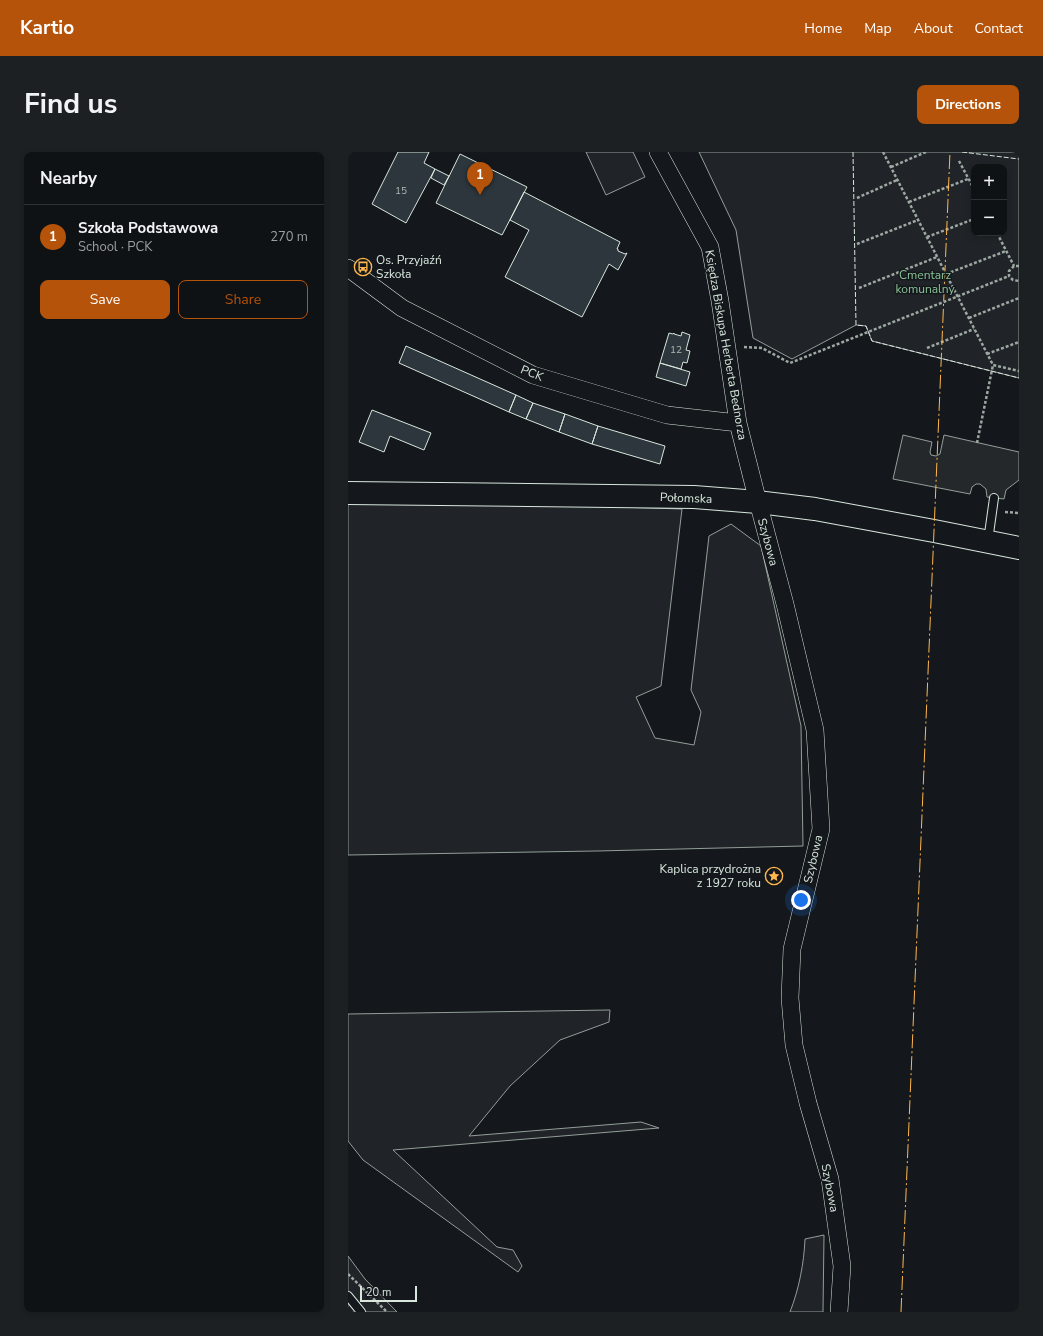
<!DOCTYPE html>
<html lang="en">
<head>
<meta charset="utf-8">
<style>
	body { margin:0; font-family:"Nunito Sans",sans-serif; background:#1d2022; color:#f1f3f6 }
	.controls { position:absolute; right:12px; top:12px; display:grid; overflow:hidden; border-radius:8px; box-shadow:0 2px 6px #0003 }
	.controls button { width:36px; height:36px; display:grid; place-items:center; padding:0; border:0; border-bottom:1px solid #2f3234; background:#0f1215; color:#f1f3f6; font:20px sans-serif }
	.scale { position:absolute; left:12px; bottom:10px; width:57px; box-sizing:border-box; padding-left:4px; border:2px solid #d8e6dc; border-top:0; font-size:11px; line-height:14px; white-space:nowrap; color:#d8e6dc; -webkit-text-stroke:3px #14181c; paint-order:stroke }
	.you { position:absolute; left:453px; top:748px; width:14px; height:14px; margin:-10px; border:3px solid #fff; border-radius:50%; background:#1a73e8; box-shadow:0 0 0 6px #1a73e833 }
	.badge { display:grid; place-items:center; width:26px; height:26px; border-radius:50%; background:#b45309; color:#fff; font-size:13px; font-weight:700 }
	.pin { position:absolute; translate:-50% -33px; filter:drop-shadow(0 1px 2px #0008) }
	.pin::after { content:''; position:absolute; top:21px; width:14px; height:12px; background:inherit; clip-path:polygon(0 0,100% 0,50% 100%) }
	.list { margin:0; padding:0; list-style:none }
	h2 { display:flex; justify-content:space-between; align-items:center; height:52px; margin:0; padding:0 16px; font-size:17px }
	h2 small { font-size:13px; font-weight:400; color:#9b9ea0 }
	.list li { display:grid; grid-template-columns:26px 1fr auto; gap:12px; align-items:center; box-sizing:border-box; height:64px; padding:0 16px; border-top:1px solid #2f3234 }
	.list b { display:block; font-size:15px; white-space:nowrap }
	.list p { margin:0; font-size:13px; white-space:nowrap; color:#9b9ea0 }
	.list em { font-size:13px; font-style:normal; color:#9b9ea0 }
	.actions { display:flex; gap:8px; padding:12px 16px }
	.actions a { flex:1; padding:9px 0; border:1px solid #b45309; border-radius:8px; text-align:center; font-size:14px; color:#b45309 }
	.actions .main { background:#b45309; color:#fff }
	.map { position:relative; flex:none; width:671px; height:1160px; overflow:hidden; border-radius:8px }
	header { display:flex; align-items:center; gap:24px; box-sizing:border-box; height:56px; padding:0 20px; background:#b45309; color:#fff }
	header strong { font-size:19px }
	nav { display:flex; gap:22px; margin-inline-start:auto; font-size:14px }
	.intro { display:flex; align-items:center; justify-content:space-between; box-sizing:border-box; height:96px; padding:0 24px }
	h1 { margin:0; font-size:28px }
	.button { padding:10px 18px; border-radius:8px; background:#b45309; color:#fff; font-size:14px; font-weight:700 }
	main { display:flex; gap:24px; padding:0 24px }
	aside { flex:1; background:#0f1215; border-radius:8px; box-shadow:0 2px 6px #0003 }
	.map>svg:first-child { display:block }
	.green { fill:#202428; stroke:#939e99; fill-rule:evenodd }
	.parking { fill:#24282b; stroke:#939e99 }
	.building { fill:#2c363c; stroke:#d8e6dc }
	.lines { fill:none; stroke-linecap:round; stroke-linejoin:round }
	.lane-casing { stroke:#d8e6dc; stroke-width:10 }
	.street-casing { stroke:#d8e6dc; stroke-width:18 }
	.secondary-casing { stroke:#d8e6dc; stroke-width:24 }
	.path { stroke:#9da8a2; stroke-width:2.5; stroke-dasharray:3 2; stroke-linecap:butt }
	.lane { stroke:#14181c; stroke-width:8 }
	.street { stroke:#14181c; stroke-width:17 }
	.secondary { stroke:#14181c; stroke-width:22 }
	.fence { stroke:#d8e6dc; stroke-width:1; stroke-dasharray:5 2; stroke-linecap:butt }
	.power { stroke:#ffb74d; stroke-width:1; stroke-dasharray:14 3 2 3; stroke-linecap:butt }
	.labels { text-anchor:middle; dominant-baseline:central; stroke-width:3; stroke-linejoin:round; paint-order:stroke }
	.number-label { font-size:10px; fill:#adbab4 }
	.poi-label { font-size:12px; fill:#d8e6dc; stroke:#14181c; text-anchor:start }
	.park-label { font-size:12px; fill:#8ac095; stroke:#14181c }
	.street-label { font-size:12px; fill:#d8e6dc; stroke:#14181c }
</style>
</head>
<body>
<header>
<strong>Kartio</strong>
<nav><a>Home</a><a>Map</a><a>About</a><a>Contact</a></nav>
</header>
<div class="intro"><h1>Find us</h1><a class="button">Directions</a></div>
<main>
<aside>
<h2>Nearby<small></small></h2>
<ul class="list">
<li><span class="badge">1</span><div><b>Szkoła Podstawowa</b><p>School · PCK</p></div><em>270 m</em></li>
</ul>
<div class="actions"><a class="main">Save</a><a>Share</a></div>
</aside>
<div class="map">
<svg width="671" height="1160" viewBox="0 0 671 1160">
	<rect width="100%" height="100%" fill="#14181c"/>
	<path class="green" d="M238,0h47l12,25 -39,18z
		M351,0h320v226l-147,-37 -6,-15 -10,-1 -64,34 -39,-21 -17,-108zM626,15h30v66h-30z
		M49,348l285,9 -21,177 -25,11 19,41 39,7 7,-33 -10,-22 18,-154 22,-12 30,22 40,180 2,120 -206,5 -249,4v-354z
		M262,858l-1,12 -49,18 -50,46 -41,50 172,-14 18,6 -266,22 104,97 16,3 9,16 -4,6 -155,-112 -15,-19v-127z
		M476,1083l-1,77h-33c9,-23 14,-49 15,-73z
		M0,1104l17,23 32,33h-49z"/>
	<path class="parking" d="M555,283l29,7 -2,10 1,3 5,1 4,-2 4,-19 75,17v28l-13,10 -2,9 -17,-2 -1,-8 -6,-5h-4l-4,3 -2,7 -77,-15z"/>
	<path class="building" d="M50,0h31l-5,11 11,6 -29,54 -34,-19z
		M112,2l67,33 -25,48 -66,-32z
		M87,17l14,7 -5,9 -13,-7z
		M176,40l96,50 -3,7h1v2l7,3 2,-1 -9,17 -9,-6 -27,53 -77,-40 24,-47 -19,-10z
		M334,180l8,3 -4,15 4,1 -3,12 -4,-1 -2,7 -21,-6 9,-30 4,1 1,-1v1l7,2z
		M58,194l110,49 -7,17 -110,-49z
		M312,211l30,9 -4,14 -30,-9z
		M168,243l17,8 -7,16 -17,-7z
		M185,251l32,11 -6,18 -33,-13z
		M24,258l59,23 -7,17 -34,-14 -6,16 -25,-10z
		M217,262l33,12 -6,18 -33,-12z
		M250,274l67,20 -5,18 -68,-20z"/>
	<g class="lines">
		<defs>
			<path id="lane" d="M640,389l6,-43
				M0,1144l13,16"/>
			<path id="street" d="M310,0l52,95 10,54 18,122 20,79 27,102 30,126 6,99 -29,120 -2,49 4,47 14,58 22,76 12,87 -3,46
				M0,116l54,40 131,67 134,40 71,8"/>
			<path id="secondary" d="M0,341l346,4 64,5 57,7 119,22 85,17"/>
		</defs>
		<use href="#lane" class="lane-casing"/>
		<use href="#street" class="street-casing"/>
		<use href="#secondary" class="secondary-casing"/>
		<path class="path" d="M535,0l110,213 26,6
			M611,9l15,28
			M543,15l35,-15
			M509,46l40,-18
			M561,50l59,-23
			M649,81l17,33
			M579,85l47,-18
			M509,92l61,-24
			M671,114h-5l-5,5v5l4,4 6,1
			M598,122l60,-23
			M511,136l78,-31
			M621,166l50,-20
			M396,195l18,1 28,15 219,-87
			M579,196l47,-19
			M639,202l32,-12
			M629,291l16,-78
			M657,360l14,1
			M0,1122l39,38"/>
		<use href="#lane" class="lane"/>
		<use href="#street" class="street"/>
		<use href="#secondary" class="secondary"/>
		<path class="fence" d="M505,0l3,173 10,1 6,15 147,37
			M614,0l57,7"/>
		<path class="power" d="M553,1160l49,-1160"/>
	</g>
	<defs>
		<symbol id="bus-ring" viewBox="-11 -11 22 22"><circle r="9.5" fill="#14181c" stroke="#ffb74d" stroke-width="1.5"/><path d="M-5-6H5V4H4V6H2V4H-2V6H-4V4H-5ZM-3.5-4V0h7V-4ZM-3.5 1.2v1.5H-2V1.2ZM2 1.2v1.5H3.5V1.2Z" fill="#ffb74d"/></symbol>
		<symbol id="sight-ring" viewBox="-11 -11 22 22"><circle r="9.5" fill="#14181c" stroke="#ffb74d" stroke-width="1.5"/><path d="M0-6L1.8-2.2L6-1.7L2.9 1.2L3.7 5.4L0 3.3L-3.7 5.4L-2.9 1.2L-6-1.7L-1.8-2.2Z" fill="#ffb74d"/></symbol>
	</defs>
	<g fill-rule="evenodd">
		<use href="#bus-ring" x="5" y="105" width="20" height="20"/>
		<use href="#sight-ring" x="416" y="714" width="20" height="20"/>
	</g>
	<g class="labels">
		<g class="number-label">
			<text x="53" y="39">15</text>
			<text x="328" y="198">12</text>
		</g>
		<g class="poi-label">
			<text x="28" y="108">Os. Przyjaźń<tspan x="28" dy="14">Szkoła</tspan></text>
			<text x="413" y="717" text-anchor="end">Kaplica przydrożna<tspan x="413" dy="14">z 1927 roku</tspan></text>
		</g>
		<g class="park-label">
			<text x="577" y="123">Cmentarz<tspan x="577" dy="14">komunalny</tspan></text>
		</g>
		<g class="street-label">
			<text transform="translate(378 193) rotate(80)">Księdza Biskupa Herberta Bednorza</text>
			<text transform="translate(184 221) rotate(22)">PCK</text>
			<text transform="translate(338 346) rotate(2)">Połomska</text>
			<text transform="translate(420 390) rotate(75)">Szybowa</text>
			<text transform="translate(465 707) rotate(-77)">Szybowa</text>
			<text transform="translate(482 1036) rotate(79)">Szybowa</text>
		</g>
	</g>
</svg>
<div class="controls">
<button>+</button>
<button>−</button>
</div>
<div class="scale">20 m</div>
<div class="you"></div>
<div class="pin badge" style="left:132px;top:43px">1</div>
</div>
</main>
</body>
</html>
